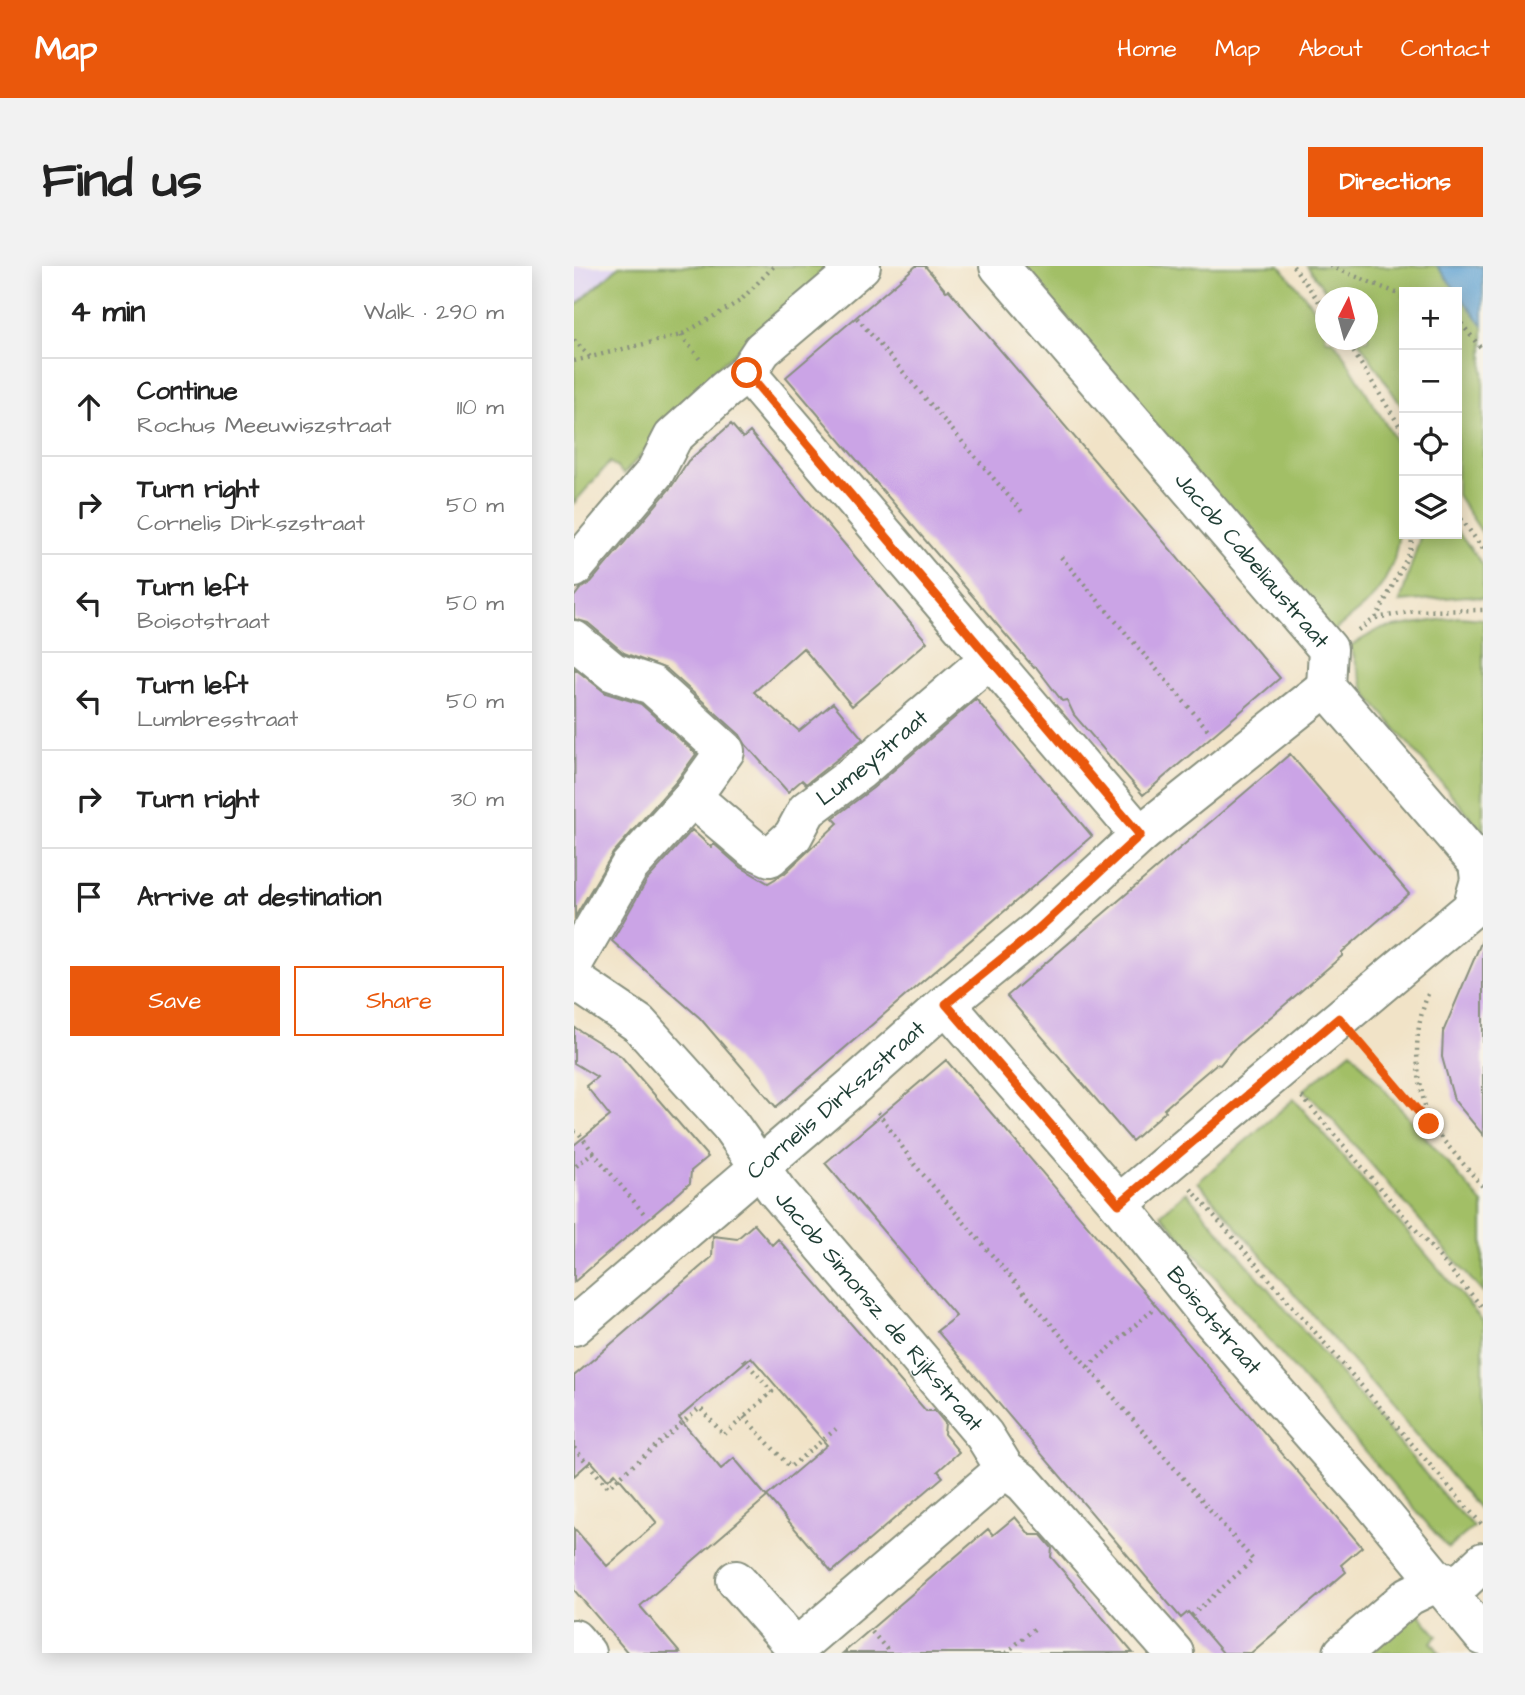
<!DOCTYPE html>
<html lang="en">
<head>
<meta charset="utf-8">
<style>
	body { margin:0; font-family:"Architects Daughter",sans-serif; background:#f2f2f2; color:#222 }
	.controls { position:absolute; right:21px; top:21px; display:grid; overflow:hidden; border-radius:0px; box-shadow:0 4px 18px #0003 }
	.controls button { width:63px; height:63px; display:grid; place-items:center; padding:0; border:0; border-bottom:2px solid #e0e0e0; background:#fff; color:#222; font:35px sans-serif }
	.compass { position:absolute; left:741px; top:21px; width:63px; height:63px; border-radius:50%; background:#fff; box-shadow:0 4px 18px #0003; rotate:6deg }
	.stop { position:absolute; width:21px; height:21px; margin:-16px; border:5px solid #ea580c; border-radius:50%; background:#fff }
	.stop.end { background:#ea580c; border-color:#fff; box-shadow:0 2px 7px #0008 }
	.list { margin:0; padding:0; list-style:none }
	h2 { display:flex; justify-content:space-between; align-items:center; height:91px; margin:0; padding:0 28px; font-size:30px }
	h2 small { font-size:23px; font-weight:400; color:#767676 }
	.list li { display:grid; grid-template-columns:46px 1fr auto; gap:21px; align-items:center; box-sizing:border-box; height:98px; padding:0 28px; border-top:2px solid #e0e0e0 }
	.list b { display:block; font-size:26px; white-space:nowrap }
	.list p { margin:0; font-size:23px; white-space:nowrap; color:#767676 }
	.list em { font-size:23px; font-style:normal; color:#767676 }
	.actions { display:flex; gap:14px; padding:21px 28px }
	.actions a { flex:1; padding:16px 0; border:2px solid #ea580c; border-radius:0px; text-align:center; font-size:24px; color:#ea580c }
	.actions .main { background:#ea580c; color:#fff }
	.icon { flex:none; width:38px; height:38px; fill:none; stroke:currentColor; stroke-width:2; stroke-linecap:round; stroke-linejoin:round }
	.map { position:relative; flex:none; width:909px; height:1387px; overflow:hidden; border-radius:0px }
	header { display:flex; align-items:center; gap:42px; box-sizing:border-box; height:98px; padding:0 35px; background:#ea580c; color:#fff }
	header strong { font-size:33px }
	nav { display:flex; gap:38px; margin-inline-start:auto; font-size:24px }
	.intro { display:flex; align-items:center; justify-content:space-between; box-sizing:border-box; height:168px; padding:0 42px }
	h1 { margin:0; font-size:49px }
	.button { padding:18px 32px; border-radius:0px; background:#ea580c; color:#fff; font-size:24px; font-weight:700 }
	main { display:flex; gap:42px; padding:0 42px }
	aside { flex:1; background:#fff; border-radius:0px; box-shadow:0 4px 18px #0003 }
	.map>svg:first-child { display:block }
	.built { fill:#e0d4f4 }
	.green { fill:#a2bf66; stroke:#607e4d; stroke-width:2 }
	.water { fill:#5fa2d3; stroke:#3f7084; stroke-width:2 }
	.building { fill:#cba4e6 }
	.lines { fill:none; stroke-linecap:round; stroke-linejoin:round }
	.minor-casing { stroke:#88907e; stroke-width:42 }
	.path { stroke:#88907e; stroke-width:4.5; stroke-dasharray:2 5; stroke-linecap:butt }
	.minor { stroke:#fff; stroke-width:38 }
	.route { stroke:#ea580c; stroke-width:9 }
	.labels { text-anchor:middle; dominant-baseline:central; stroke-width:7; stroke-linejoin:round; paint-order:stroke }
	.street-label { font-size:23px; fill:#1f3d34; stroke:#f7f3e8 }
</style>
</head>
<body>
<header>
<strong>Map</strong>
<nav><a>Home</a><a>Map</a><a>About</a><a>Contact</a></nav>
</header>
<div class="intro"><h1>Find us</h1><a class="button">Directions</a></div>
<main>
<aside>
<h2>4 min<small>Walk · 290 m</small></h2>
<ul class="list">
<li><svg class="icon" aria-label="ahead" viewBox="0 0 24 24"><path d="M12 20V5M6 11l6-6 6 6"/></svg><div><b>Continue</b><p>Rochus Meeuwiszstraat</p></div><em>110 m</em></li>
<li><svg class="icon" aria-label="right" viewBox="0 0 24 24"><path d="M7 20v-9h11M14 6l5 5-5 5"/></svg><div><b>Turn right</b><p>Cornelis Dirkszstraat</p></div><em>50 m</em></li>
<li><svg class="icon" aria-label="left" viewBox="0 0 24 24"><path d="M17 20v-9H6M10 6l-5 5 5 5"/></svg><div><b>Turn left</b><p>Boisotstraat</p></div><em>50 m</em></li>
<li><svg class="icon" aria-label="left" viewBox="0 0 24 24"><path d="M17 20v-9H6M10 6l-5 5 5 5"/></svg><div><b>Turn left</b><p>Lumbresstraat</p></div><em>50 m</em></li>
<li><svg class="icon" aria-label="right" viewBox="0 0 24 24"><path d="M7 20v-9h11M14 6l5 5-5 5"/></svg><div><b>Turn right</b></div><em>30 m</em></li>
<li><svg class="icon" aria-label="arrive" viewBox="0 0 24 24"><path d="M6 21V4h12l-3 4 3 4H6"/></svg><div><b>Arrive at destination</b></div></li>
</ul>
<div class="actions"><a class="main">Save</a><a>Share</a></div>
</aside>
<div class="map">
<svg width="909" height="1387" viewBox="0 0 909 1387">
	<rect width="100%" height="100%" fill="#f7f3e8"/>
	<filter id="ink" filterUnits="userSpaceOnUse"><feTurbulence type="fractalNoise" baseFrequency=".0143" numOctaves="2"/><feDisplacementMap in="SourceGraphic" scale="14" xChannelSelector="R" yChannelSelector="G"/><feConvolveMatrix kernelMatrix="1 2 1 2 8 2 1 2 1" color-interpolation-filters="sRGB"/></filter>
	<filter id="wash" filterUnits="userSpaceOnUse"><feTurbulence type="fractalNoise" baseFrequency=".00686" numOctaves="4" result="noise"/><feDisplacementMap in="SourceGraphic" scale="28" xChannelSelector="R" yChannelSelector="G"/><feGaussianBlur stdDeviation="1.57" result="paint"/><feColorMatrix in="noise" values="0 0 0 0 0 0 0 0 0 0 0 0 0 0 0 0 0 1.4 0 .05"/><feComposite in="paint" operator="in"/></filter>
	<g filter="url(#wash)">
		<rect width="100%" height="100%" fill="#f1e3c7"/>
		<path class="built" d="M0,0h45l-45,41z"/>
		<path class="green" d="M45,0h217l-116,99 -96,109 -14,-12 -36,41v-196z
			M445,0h261c15,18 45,50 46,74h7l8,11 52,85 11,26v19l-2,37 -8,42 -10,22 -15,20 -38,31z
			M733,0h130l46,59v209l-26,-39v-203h-53v118l-46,-70h10v-42l-38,-1z
			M883,265l26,34v33l-16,-2 -67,6 21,-68h36z
			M885,351l24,2v213l-115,-136c-8,-15 -11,-33 -18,-50l30,-17z
			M777,785l132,153v89l-158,-182 -21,-21z
			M720,833l189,222v192l-285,-331z
			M612,926l265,312 23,23 -26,21 -287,-334z
			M842,1345l22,25 -7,6 9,11h-73z"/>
		<path class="water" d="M863,0h46v59z"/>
		<g id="blocks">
			<path class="building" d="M342,0h9l21,25 3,-1 331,388 -137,117 -69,-80 -7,-15 -5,1 -26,-34 -2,1 -248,-291z
				M157,158l12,14 7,-6 177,210 -75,64 -49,-58 -49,44 45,39 34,-28 30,36 -57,45 -4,-4 -14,12 -42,-47 -6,-10 -73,-66 -43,-16 -36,-30 -14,-4v-22l6,-8 11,-7 81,-96 16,-25z
				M0,402l32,25 35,11 55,50 -21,29 -62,70 -38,64z
				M402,433l116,137 -316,271 -76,-89 -88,-77 35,-61 45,-50 19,17 3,-3 25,22 29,17 17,-10 53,-50 -5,-5 40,-30z
				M716,488l119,140 -67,58v4l-109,93 -13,16 -4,-1 -20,17 -32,28 2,2 -34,30 -125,-145z
				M909,672v197l-29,-35 -12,-43 1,-25z
				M0,761l47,29 87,101 -17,14 -1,12 -10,9 -106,90v-137l36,-29 -24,-30 11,-9 -23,-14z
				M372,794l416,487 -21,18 5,7 -95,81h-28l-35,-41 -7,6 -244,-287 19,-15 -131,-153z
				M180,958l18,21 6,-6 148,172h9l10,12 -1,11 15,18 -21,19 5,6 -111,95 -65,-76 60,-51 -76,-88 -72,61 42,51 13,-11 33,39 -127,109 40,47h-52l-54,-63v-62l33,38 50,-43 -42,-50 -7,7 -17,-19 -17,15v-100l138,-119 1,-21 24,3z
				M441,1251l15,18h11l11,13 -1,9 82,96h-290l145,-124 5,6z"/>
		</g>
	</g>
	<g filter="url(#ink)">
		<use href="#blocks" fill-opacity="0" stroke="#88907e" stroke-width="2"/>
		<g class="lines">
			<defs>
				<g id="minor">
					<path id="s1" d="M425,0l329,383 -2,38 152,176 2,17 -8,28 -353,296"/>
					<path d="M173,107l393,462"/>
					<path d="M0,302l81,-96 18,-35 52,-47 22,-17 15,-23 99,-84"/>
					<path id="s2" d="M0,374l39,32 39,13 73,66 -33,46 61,52 17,8 23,-21 14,-26 52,-39 130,-112"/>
					<path d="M0,696l55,-95 63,-70"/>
					<path id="s3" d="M0,714l65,44 91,101 46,65 208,245 21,34 19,14 150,170"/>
					<path id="s4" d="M372,738l173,200 92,115 158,179 114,138"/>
					<path id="s5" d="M0,1060l282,-242 90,-80 91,-74 103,-95 186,-148"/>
					<path d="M162,1314l60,68 209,-179"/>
					<path d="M0,1373l12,14"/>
					<path d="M769,1387l66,-57 29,-14 23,1 22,-21"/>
				</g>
			</defs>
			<use href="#minor" class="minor-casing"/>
			<path class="path" d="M719,0l33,45
				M756,0l74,30
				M283,52l166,195
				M883,52l26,33
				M107,69l21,27
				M0,74l18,19
				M772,74l58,93
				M0,95l107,-26 59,-34 34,-35
				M883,247l26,36
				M487,291l149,175
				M802,352l39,-7 68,-1
				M784,364l18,-12 34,-66 3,-18
				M854,728c-18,47 -11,81 1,128
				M789,780l120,141
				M728,831l181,211
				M304,846l36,52 339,396 -63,57
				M0,865l4,1 15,20 -19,16
				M19,886l53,64
				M617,923l292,337
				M514,1101l68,-60
				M170,1151l46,50 46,-38
				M0,1182l34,39 92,-79 24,27 48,-43 -31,-36
				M298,1366l18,21
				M432,1387l28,-24"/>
			<use href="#minor" class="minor"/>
		</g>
	</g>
	<g class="lines" filter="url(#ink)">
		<path class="route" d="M173,107l393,462 -103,95 -91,74 173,200 220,-186 90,106"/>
	</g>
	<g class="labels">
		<g class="street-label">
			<text stroke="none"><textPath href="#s1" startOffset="388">Jacob Cabeliaustraat</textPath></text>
			<text stroke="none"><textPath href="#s2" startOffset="490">Lumeystraat</textPath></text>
			<text stroke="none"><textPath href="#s5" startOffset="346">Cornelis Dirkszstraat</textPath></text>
			<text stroke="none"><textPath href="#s3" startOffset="453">Jacob Simonsz. de Rijkstraat</textPath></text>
			<text stroke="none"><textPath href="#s4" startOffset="415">Boisotstraat</textPath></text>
		</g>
	</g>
</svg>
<div class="controls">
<button>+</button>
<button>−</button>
<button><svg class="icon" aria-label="locate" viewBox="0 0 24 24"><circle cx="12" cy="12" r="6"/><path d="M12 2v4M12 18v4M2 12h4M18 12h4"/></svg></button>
<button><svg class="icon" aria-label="layers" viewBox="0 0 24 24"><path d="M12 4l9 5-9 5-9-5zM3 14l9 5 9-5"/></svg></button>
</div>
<svg class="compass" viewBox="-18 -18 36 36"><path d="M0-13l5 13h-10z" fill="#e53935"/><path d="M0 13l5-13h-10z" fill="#767676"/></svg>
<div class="stop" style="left:173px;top:107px"></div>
<div class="stop end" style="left:855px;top:858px"></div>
</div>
</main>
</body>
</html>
